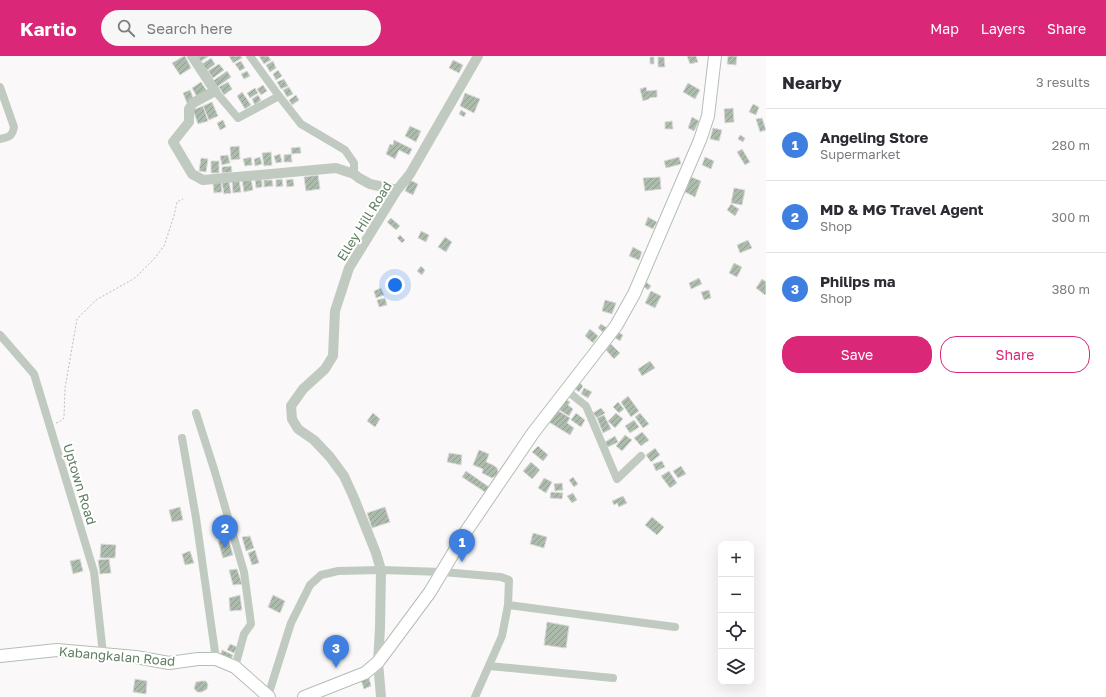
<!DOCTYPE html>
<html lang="en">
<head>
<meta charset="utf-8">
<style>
	body { margin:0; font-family:"Golos Text",sans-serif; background:#f7f7f7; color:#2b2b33 }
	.controls { position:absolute; right:12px; bottom:12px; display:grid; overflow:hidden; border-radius:8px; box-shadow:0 4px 16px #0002 }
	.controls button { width:36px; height:36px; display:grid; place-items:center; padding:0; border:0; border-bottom:1px solid #e1e1e2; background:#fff; color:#2b2b33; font:20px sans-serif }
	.you { position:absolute; left:395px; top:229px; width:14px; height:14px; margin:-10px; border:3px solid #fff; border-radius:50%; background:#1a73e8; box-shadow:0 0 0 6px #1a73e833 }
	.badge { display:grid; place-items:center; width:26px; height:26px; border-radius:50%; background:#db2777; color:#fff; font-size:13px; font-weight:700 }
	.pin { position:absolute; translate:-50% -33px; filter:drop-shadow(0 1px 2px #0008) }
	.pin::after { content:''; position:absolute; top:21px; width:14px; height:12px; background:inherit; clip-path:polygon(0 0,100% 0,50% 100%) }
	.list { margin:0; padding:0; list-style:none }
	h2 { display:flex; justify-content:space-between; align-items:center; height:52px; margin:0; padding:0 16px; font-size:17px }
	h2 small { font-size:13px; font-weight:400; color:#7c7c81 }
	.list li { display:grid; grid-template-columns:26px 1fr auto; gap:12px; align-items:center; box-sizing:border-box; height:72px; padding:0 16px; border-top:1px solid #e1e1e2 }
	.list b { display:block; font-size:15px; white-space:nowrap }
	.list p { margin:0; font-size:13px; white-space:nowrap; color:#7c7c81 }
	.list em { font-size:13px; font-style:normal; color:#7c7c81 }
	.actions { display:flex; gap:8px; padding:12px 16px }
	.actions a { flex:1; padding:9px 0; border:1px solid #db2777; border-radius:16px; text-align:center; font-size:14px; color:#db2777 }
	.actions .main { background:#db2777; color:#fff }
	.icon { flex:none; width:22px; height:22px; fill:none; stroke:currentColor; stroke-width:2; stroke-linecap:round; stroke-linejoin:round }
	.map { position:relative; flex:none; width:766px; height:641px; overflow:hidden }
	header { display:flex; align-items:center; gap:24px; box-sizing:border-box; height:56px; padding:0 20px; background:#db2777; color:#fff }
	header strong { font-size:19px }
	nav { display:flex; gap:22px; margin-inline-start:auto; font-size:14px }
	.search { width:280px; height:36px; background:#f7f7f7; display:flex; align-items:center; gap:10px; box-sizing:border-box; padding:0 14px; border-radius:22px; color:#7c7c81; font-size:15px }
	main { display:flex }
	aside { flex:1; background:#fff }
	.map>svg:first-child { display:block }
	.building { fill:url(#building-hatch); stroke:#dcdadb }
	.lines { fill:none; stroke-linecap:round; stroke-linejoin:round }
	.secondary-casing { stroke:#b3bfb3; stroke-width:14 }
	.path { stroke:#b9c1b9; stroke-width:1; stroke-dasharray:2 2; stroke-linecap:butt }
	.minor { stroke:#c1cac1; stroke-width:8 }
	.tertiary { stroke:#c1cac1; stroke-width:10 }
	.secondary { stroke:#fff; stroke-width:12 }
	.labels { text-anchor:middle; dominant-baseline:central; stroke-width:4; stroke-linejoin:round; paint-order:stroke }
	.street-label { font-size:13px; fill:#5f7e60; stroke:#fff }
</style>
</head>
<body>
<header>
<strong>Kartio</strong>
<div class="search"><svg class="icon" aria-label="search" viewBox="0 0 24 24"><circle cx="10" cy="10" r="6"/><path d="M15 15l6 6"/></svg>Search here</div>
<nav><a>Map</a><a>Layers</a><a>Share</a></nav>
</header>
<main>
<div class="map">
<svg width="766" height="641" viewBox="0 0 766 641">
	<defs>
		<pattern id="building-hatch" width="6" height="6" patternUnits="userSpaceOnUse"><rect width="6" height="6" fill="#acbbac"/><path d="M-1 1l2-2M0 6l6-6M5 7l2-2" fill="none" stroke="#8f9d8f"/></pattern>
	</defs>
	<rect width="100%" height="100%" fill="#faf8f9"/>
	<path class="building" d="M184,0h1l6,12 -11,7 -8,-12z
		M197,0h12l-9,6z
		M229,0h12l1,2 -9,5z
		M259,0h9l3,4 -7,4z
		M687,0h9l2,6 -8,2z
		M728,0h9l-1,9 -9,-1z
		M650,1h4v7h-4z
		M658,1h6l1,10h-7z
		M211,2l4,6 -9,7 -4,-7z
		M453,4l10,5 -4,8 -10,-5z
		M241,5l4,7 -5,3 -5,-7z
		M273,5l3,7 -6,4 -4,-7z
		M219,8l5,6 -11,8 -5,-7z
		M278,14l4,6 -6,4 -3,-6z
		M227,15l4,6 -14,10 -4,-6z
		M247,15l3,5 -6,3 -3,-5z
		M284,23l4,7 -7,3 -4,-7z
		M201,26l6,9 -10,6 -5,-9z
		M228,26l4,7 -8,6 -5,-8z
		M688,27l12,7 -5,9 -12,-7z
		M263,29l4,6 -6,4 -4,-6z
		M289,31l4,7 -6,3 -4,-7z
		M646,31l1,4 10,-1v7l-8,1v1l-6,2 -3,-12z
		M255,32l3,5 -8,5 -3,-5z
		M190,34l4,10 -7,3 -4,-10z
		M242,36l9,13 -6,4 -8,-13z
		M465,37l15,6 -6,14 -14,-7z
		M258,39l3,5 -6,5 -3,-6z
		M296,39l3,5 -7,5 -3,-5z
		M212,46l6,14 -9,4 -6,-14z
		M753,48l6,3 -3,8 -7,-3z
		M203,50l5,15 -10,3 -5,-14z
		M733,52l1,14 -9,1 -1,-14z
		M461,54l5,3 -2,4 -5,-3z
		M692,61l7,4 -5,10 -6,-3z
		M762,62l4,12 -6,2 -4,-13z
		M223,64l3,7 -6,3 -3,-7z
		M672,65l1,8h-8v-7z
		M410,70l11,5 -5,11 -11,-6z
		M713,72l9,2 -3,11 -9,-2z
		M740,79l5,3 -2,4 -5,-3z
		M394,84l18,9 -3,6 -10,-5 -4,9 -9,-5 4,-10 3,1z
		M239,90l1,13 -9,1 -1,-13z
		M300,91l1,6 -9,1 -1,-6z
		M742,93l8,13 -5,3 -8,-13z
		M271,96l1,13 -8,1 -2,-13z
		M280,98l2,8 -6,1 -2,-7z
		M291,98l1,8h-8v-7z
		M228,99l2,8 -8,2 -2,-9z
		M251,101l1,8 -7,1 -2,-7z
		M260,101l2,7 -7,2 -1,-7z
		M679,101l2,7 -15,4 -2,-7z
		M705,101l9,4 -3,8 -9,-4z
		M201,102l7,1 -2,13 -7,-1z
		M211,105h8v12h-8z
		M231,110l1,6 -10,1v-6z
		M318,119l2,14 -14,2 -2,-14z
		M660,121l1,12 -16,2 -2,-13z
		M691,121l10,4 -6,16 -10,-5z
		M251,122l2,12 -9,2 -2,-13z
		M239,123l2,13 -8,1 -1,-13z
		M282,123l1,7 -7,1v-7z
		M293,123l1,7 -7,1 -1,-7z
		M255,124h7v7l-6,1z
		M264,124h8l1,6 -9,1z
		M410,124l8,4 -5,11 -8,-4z
		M229,125l2,12 -7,1 -2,-12z
		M221,126l1,10 -8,1 -1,-10z
		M734,132l11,2 -3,15 -11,-2z
		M731,148l8,5 -4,7 -8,-6z
		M648,161l9,5 -4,7 -8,-4z
		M391,162l9,8 -4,4 -9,-8z
		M421,175l8,4 -3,7 -8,-4z
		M400,179l5,5 -3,3 -5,-5z
		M445,181l7,5 -6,10 -8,-5z
		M748,184l4,8 -12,5 -3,-8z
		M633,191l9,5 -3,8 -10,-4z
		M734,207l8,4 -5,10 -8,-4z
		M421,210l4,4 -3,5 -5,-4z
		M699,222l3,6 -11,5 -2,-6z
		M762,223l4,3v11l-1,2 -9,-7z
		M646,226l5,4 -3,4 -5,-4z
		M381,232l3,7 -8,3 -2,-7z
		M709,234l2,8 -7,2 -3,-8z
		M651,235l10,5 -6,12 -10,-5z
		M385,242l2,7 -8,2 -2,-7z
		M605,244l11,3 -4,11 -10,-3z
		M601,268l6,4 -3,5 -6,-5z
		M590,273l8,7 -5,7 -8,-7z
		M618,276l5,3 -3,6 -6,-4z
		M611,288l9,9 -6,6 -8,-9z
		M650,305l5,7 -13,8 -4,-7z
		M578,325l5,5 -4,6 -5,-4z
		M584,332l8,4 -4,6 -7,-4z
		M628,340l11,15 -8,6 -10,-15z
		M565,343l5,3 -2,3 5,4 -4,7 -11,-7z
		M618,346l6,7 -5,4 -6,-6z
		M601,352l4,5 -8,5 -4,-5z
		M557,354l13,8 -3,5 7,5 -4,7 -21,-13z
		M373,357l7,6 -5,8 -8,-6z
		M576,357l9,7 -4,7 -10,-7z
		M616,357l7,6 -8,9 -7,-7z
		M640,357l9,11 -6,4 -8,-11z
		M604,359l7,14 -8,4 -6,-15z
		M634,364l5,7 -9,6 -5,-7z
		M642,376l7,8 -8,6 -7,-8z
		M625,379l7,5 -10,11 -6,-5z
		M615,380l3,6 -10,5 -3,-5z
		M538,390l10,9 -5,6 -11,-9z
		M655,392l5,7 -9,7 -5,-7z
		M479,394l10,4 -3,8 7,3 4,3 1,4 -1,3 -3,2 -2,1 -10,-5 1,-4 -10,-4z
		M449,397l13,2 -1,10 -14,-3z
		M662,405l3,6 -9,4 -3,-7z
		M531,406l9,8 -8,9 -9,-8z
		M681,410l5,8 -8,4 -5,-7z
		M466,415l23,16 -4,5 -23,-15z
		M669,415l8,12 -7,5 -9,-12z
		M573,421l5,7 -4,3 -5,-7z
		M544,422l8,4 -6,11 -8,-5z
		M562,427l1,7 -8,1 -1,-7z
		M551,436l12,1 -1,6 -12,-1z
		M573,437l4,7 -5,3 -5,-7z
		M623,440l4,7 -8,4 -2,-4 -3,2 -2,-4z
		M180,451l3,13 -11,2 -3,-12z
		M385,451l5,15 -18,6 -5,-15z
		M652,461l12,10 -7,8 -12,-10z
		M533,477l14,4 -3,11 -14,-4z
		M250,480l4,12 -8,3 -4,-14z
		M228,482l5,17 -10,3 -5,-17z
		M101,488l15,1 -1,13h-15z
		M255,494l4,13 -7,2 -4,-12z
		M190,495l4,12 -9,2 -3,-11z
		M80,503l3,12 -10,3 -3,-13z
		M109,503l2,14 -11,1 -2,-14z
		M237,513l5,15 -9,1 -4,-15z
		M240,539l2,15 -12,1 -1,-13z
		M273,539l12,6 -5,12 -12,-6z
		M547,566l22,4 -3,22 -22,-3z
		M230,588l7,3 -3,6 -7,-3z
		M222,594l11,5 -2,4 -8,-3v2l-3,-2z
		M369,622l2,8 -7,3 -3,-9z
		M135,623l12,2 -1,13 -13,-2z
		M201,625h5l2,4 -1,4 -5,3h-5l-3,-4 2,-6z"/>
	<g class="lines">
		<defs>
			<path id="secondary" d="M0,600l57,-6 79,7 33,6 29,-4h18l19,8 34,30
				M304,641l61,-24 13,-11 12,-16 40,-54 37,-62 66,-97 83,-107 18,-32 66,-154 8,-24 7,-60"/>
		</defs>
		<use href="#secondary" class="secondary-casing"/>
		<path class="path" d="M56,367l3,-1 5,-4 1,-30 12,-69 19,-19 39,-22 19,-19 10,-13 10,-30 3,-14 6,-3"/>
		<path class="minor" d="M250,0l29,40 22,28 44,26 9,13v11
			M0,31l14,40c-2,10 -5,10 -14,12
			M215,35l23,27 41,-22
			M0,279l34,39 60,198 9,82
			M566,334l20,16 31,73 24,-23
			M196,357l18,56 30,103 7,52 -7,10 -9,33
			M182,382l14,80 20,141
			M508,549l167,22
			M489,610l124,12
			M268,640l23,-73 19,-38 11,-10 17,-4 43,-1 62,2 58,5 8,3 -1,25 -6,31 -27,61"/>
		<path class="tertiary" d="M192,0l23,35 -22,12 -4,6v13l-16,20 19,32 11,6 133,-12 18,6 5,4 11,6 27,6
			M381,641l-3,-35 2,-34 1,-58 -5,-17 -22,-55 -10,-22 -14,-19 -16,-17 -16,-11 -6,-10 -1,-13 12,-17 22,-20 8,-13 2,-45 14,-43 48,-78 13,-16 68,-118"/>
		<use href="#secondary" class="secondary"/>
	</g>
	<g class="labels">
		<g class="street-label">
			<text transform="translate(364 165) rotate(-58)">Elley Hill Road</text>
			<text transform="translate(80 428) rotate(73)">Uptown Road</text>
			<text transform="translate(117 600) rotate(5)">Kabangkalan Road</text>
		</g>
	</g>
</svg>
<div class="controls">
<button>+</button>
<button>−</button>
<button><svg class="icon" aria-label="locate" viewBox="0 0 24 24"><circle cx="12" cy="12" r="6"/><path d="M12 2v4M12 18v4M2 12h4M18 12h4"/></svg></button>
<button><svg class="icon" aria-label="layers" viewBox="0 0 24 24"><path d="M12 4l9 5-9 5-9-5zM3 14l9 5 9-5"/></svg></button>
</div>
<div class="you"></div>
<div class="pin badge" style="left:462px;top:506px;background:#3f7fe0">1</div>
<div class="pin badge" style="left:225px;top:492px;background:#3f7fe0">2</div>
<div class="pin badge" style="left:336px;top:612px;background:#3f7fe0">3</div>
</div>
<aside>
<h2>Nearby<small>3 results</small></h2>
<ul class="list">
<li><span class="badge" style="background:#3f7fe0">1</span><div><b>Angeling Store</b><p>Supermarket</p></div><em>280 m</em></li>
<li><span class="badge" style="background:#3f7fe0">2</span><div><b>MD &amp; MG Travel Agent</b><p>Shop</p></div><em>300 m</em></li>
<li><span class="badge" style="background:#3f7fe0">3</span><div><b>Philips ma</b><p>Shop</p></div><em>380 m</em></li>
</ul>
<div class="actions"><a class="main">Save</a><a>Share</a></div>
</aside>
</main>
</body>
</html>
